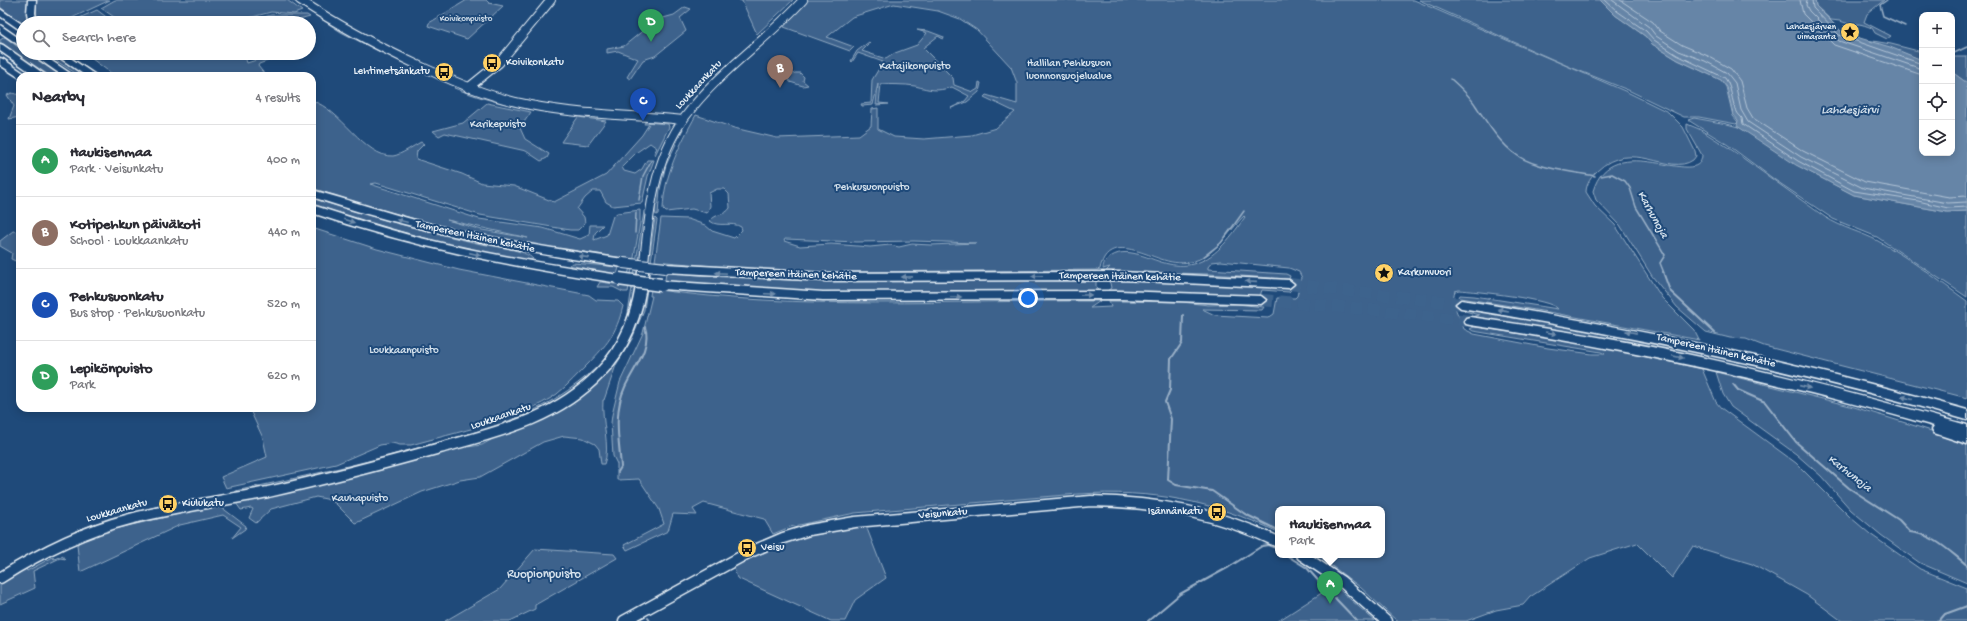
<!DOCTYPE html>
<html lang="en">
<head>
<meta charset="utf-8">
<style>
	body { margin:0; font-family:"Gochi Hand",sans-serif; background:#f2f2f3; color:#2b2b33 }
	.controls { position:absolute; right:12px; top:12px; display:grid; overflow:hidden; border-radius:8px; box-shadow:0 2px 10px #0003 }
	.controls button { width:36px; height:36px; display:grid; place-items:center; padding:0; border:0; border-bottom:1px solid #e1e1e2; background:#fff; color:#2b2b33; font:20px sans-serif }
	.you { position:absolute; left:1028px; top:298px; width:14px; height:14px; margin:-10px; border:3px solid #fff; border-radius:50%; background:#1a73e8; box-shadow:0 0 0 6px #1a73e833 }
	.badge { display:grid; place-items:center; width:26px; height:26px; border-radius:50%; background:#db2777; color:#fff; font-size:13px; font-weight:700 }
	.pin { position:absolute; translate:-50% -33px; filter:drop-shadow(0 1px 2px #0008) }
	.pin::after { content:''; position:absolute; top:21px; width:14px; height:12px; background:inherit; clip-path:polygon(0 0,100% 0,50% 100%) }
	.popup { position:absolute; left:1275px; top:506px; width:110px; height:52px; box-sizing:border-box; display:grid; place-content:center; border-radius:8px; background:#fff; filter:drop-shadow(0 1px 3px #0005); font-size:13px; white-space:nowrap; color:#7c7c81 }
	.popup b { font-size:15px; color:#2b2b33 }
	.popup::after { content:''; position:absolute; left:50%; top:100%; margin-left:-8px; border:8px solid transparent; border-top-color:#fff }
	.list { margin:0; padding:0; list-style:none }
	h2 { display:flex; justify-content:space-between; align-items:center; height:52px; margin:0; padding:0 16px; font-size:17px }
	h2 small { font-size:13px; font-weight:400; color:#7c7c81 }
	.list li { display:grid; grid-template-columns:26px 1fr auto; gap:12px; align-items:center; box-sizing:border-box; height:72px; padding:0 16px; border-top:1px solid #e1e1e2 }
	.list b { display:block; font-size:15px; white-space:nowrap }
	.list p { margin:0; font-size:13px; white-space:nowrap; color:#7c7c81 }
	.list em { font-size:13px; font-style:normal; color:#7c7c81 }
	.icon { flex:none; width:22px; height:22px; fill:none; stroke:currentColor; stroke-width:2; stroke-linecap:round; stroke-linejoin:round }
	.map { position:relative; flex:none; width:1967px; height:621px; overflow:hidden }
	.search { position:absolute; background:#fff; box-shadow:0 2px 10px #0003; left:16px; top:16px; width:300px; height:44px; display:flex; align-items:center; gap:10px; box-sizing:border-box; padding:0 14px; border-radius:22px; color:#7c7c81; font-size:15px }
	.panel { position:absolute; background:#fff; box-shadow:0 2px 10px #0003; left:16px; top:72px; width:300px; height:340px; border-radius:12px }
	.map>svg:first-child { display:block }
	.green { fill:#3c628c; stroke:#92aac2; fill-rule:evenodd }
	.water { fill:#6685a7; stroke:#9ab0c7 }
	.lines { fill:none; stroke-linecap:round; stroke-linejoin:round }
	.shore { stroke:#b4c6d8; stroke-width:1 }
	.stream-far1 { stroke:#9ab0c7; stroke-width:1.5 }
	.stream { stroke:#9ab0c7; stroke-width:2 }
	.highway-tunnel { stroke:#3d638d; stroke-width:12; stroke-dasharray:12 6; stroke-linecap:butt }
	.secondary-far1-casing { stroke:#e8f1f8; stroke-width:10 }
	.secondary-casing { stroke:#e8f1f8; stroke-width:13 }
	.highway-casing { stroke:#e8f1f8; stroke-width:3 }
	.secondary-far1 { stroke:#1f4a7a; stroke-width:8 }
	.secondary { stroke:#1f4a7a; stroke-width:10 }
	.highway { fill:#1f4a7a; fill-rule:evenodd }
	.highway-bridge-far1-casing { stroke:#e8f1f8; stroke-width:12; stroke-linecap:butt }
	.highway-bridge-casing { stroke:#e8f1f8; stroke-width:15; stroke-linecap:butt }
	.highway-bridge-far1 { stroke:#1f4a7a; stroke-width:10 }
	.highway-bridge { stroke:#1f4a7a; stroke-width:12 }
	.oneway { fill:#6f8dac }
	.labels { text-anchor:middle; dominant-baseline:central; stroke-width:4; stroke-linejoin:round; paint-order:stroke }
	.far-park-label { font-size:9px; fill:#d7e3ed; stroke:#1f4a7a }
	.far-poi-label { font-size:9px; fill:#e8f1f8; stroke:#1f4a7a; text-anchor:end }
	.poi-label { font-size:11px; fill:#e8f1f8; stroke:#1f4a7a; text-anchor:start }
	.park-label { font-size:11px; fill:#d7e3ed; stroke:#1f4a7a }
	.street-label { font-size:11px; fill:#e8f1f8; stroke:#1f4a7a }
	.water-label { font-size:12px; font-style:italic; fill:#d4e1ec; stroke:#1f4a7a }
	.near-park-label { font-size:13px; fill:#d7e3ed; stroke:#1f4a7a }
</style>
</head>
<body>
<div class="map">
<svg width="1967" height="621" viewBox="0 0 1967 621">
	<rect width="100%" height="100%" fill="#1f4a7a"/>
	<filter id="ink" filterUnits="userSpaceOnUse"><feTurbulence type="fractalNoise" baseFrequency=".025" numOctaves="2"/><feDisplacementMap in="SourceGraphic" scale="8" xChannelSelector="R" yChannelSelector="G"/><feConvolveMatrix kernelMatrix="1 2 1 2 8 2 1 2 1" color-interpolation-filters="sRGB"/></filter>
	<g filter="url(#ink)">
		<path class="green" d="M0,0h29l2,23h-8v2l-23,-18z
			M36,0h74l-49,23h-24z
			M115,0h172l15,11 -8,3 -23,-2 -41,11h-84l-29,-4 -16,-11z
			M292,0h4l86,53 -41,-21z
			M467,0h19l3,3 14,3 -36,33 -39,-13 1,-3z
			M739,0h54l-36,34 -15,-33z
			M807,0h607l213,92 41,20 15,15 12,24 1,5 -3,4c-24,17 -61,-23 -96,11 -5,5 -11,13 -11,21l9,14 20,19 47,73 32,32 5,10 -145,-27 -93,-15 -2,-1 1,-2 14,1 84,13c-6,-10 -84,-18 -99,-19l-4,1c-5,13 5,26 9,38l10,5 74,14 44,6h13l-4,-2 -128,-21 -3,-2 4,-2 16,2 107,17 105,23 14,33 5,6 75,55 54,54 20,17 50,35 47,19v33h-125l-35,-26 -55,-31 -59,-18 -21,32 -35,-35 -47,15 -60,39 -7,8 -27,5 -30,11h-69l-37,-34 -43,-32h65v-46h-104v23c-69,-32 -124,-42 -200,-38l-223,19 -65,14 -17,7 -9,-15 -60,-16 -11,6 4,6 -24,-1 -5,17 -41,19 -3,-5 40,-21 -5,-15 -20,-30 -22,1v-16l-4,-8 -2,-33 1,-8 8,-33 23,-49 9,-37h-2l1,-7c149,22 300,11 449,12l-10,7 21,-1 -2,-6 73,1 26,3 29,-1 27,3 -2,3 -60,-1 13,6 53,3 6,-4 3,-16h18l2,-2 5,-18 -3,-6 -10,-4 -68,-7 -9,1 -4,5v2l78,5 4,2 -1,3 -81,-5 -102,-3 4,-4 -7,2c0,-4 1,-7 5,-10 17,-16 43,2 61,5 9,2 19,2 27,-1 21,-6 37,-29 49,-46l-1,-1c-15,15 -28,39 -50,45 -10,3 -21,2 -30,-1 -21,-6 -57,-27 -64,9l-3,1 -271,2 -67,-2 -104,-9 6,-43 27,1 17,6 7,6 22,7 8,-8 -1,-3c-9,-6 -23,1 -31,-6 6,-8 15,-5 20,-13l-1,-14 -5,-5h-7l-8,4 1,13 -3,7 -15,-4 -26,3 -3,-3c1,-34 17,-65 33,-94l38,13 43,10 82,-3 12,-9 1,-17 6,-1v21l16,8 30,2 48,-4 24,-7 19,-16 -31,-15 2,-2 31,9v-21l-6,-16 -34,-37 -17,-11 -22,-8 -44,-7 -42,13 -25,20 27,10 -4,4 -66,-24zM785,239l72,3 57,-1 62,2 -45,2 -19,-1 -13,3 -9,-2 -20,2 -39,-3 -31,2 -16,-5z
			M1419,0h181l15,15 30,21 7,8 26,16 43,20 5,7 7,29 5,6 -2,2 -37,-7h-15l-56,-27 -58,-23z
			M1815,0h69l-17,14 -3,8 27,14 -4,3 -12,-6 -3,-5c-6,-2 -14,-6 -20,-3l-12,-4 -9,-1 -15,-14z
			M685,7l6,2 -11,9 6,13 -31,25 -12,4 -13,19 -3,-2 11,-18 -20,-8 -11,2v-4l17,-3 32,-26 18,-5z
			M97,10l12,9 11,4h-52z
			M271,15h36l3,2 -22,6h-47z
			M917,30l11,1 16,6 -1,2 -5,-3 -15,12 30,30 1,7 19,7 5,-3 1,-7 2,1 -2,9 -12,10 -16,6 14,-7 4,-5 -17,-9c-16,5 -21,3 -37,-1 -11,-2 -23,-1 -34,-2l-2,19 10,1 -13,1 2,-21 -5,21 -11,1 -1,-2 10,-1 1,-23 11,-18 -25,-9 -6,9 -1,-1 6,-10 12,-9 1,1 -8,8 24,8 9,-6 22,-8 10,-12z
			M5,37l18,14v2h4l34,23h-11l-50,-34v-2z
			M1867,40l24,4 31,8v8z
			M44,53h8l35,23h-7z
			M84,53h160l3,10 31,-10 8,1 -27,10 -1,2 8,10h-151z
			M1952,57h15v26l-15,-11z
			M795,73h5l4,4 -1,4 5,4 -5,1 -13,-4 -3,-5z
			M456,86l43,15 72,14c-40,-4 -79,-12 -117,-27z
			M12,93l8,2v22l-11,2 5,-13 -7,-11z
			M312,101c28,7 53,57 81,55 8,-1 20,-10 28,-14l3,2 -7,7 -1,8 46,15 20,9 32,3 40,16 52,-27 36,-40 7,-11h-5l1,-2 23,2 1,3 -14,28 -1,-2 3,-5 -7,-5 -13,9 -15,15 2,4 11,3 7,-5 5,-9h7l-6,16 -6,27 -29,3 -7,-4 -6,-11h-7l-8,7 -8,11 7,8 1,6 -7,7h-8l-90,-15 -104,-32 -6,1 109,35 64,9 37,11 9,-4 1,-10h13l-8,8 -1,7 13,-5 6,-19 4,-3 23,-3v13l-12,69h-5l-10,-5h-16l3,-5 22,3 6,-10 4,-16c-40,-6 -80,-11 -120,-18 -68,-13 -135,-31 -200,-53v-8l2,-3 -2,-1zM447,220l81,18 -46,-8z
			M487,103l44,9 -11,16 5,11 24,15 -2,4 -6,3 -15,-10 -81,-18 -6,3 -6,-5 30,-8z
			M578,117l28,4 -18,24 -27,-3z
			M1694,118l33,6 15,4 62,41 50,26 93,17 20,-1v86l-90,-60 -44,-18 -58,-39 -47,-35 -40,-25z
			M1687,124l12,5 30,19 96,69c17,11 36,15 53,24 31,17 60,39 89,60v97l-203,-52 -18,-7 -16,-1 -24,-6 -29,-25 -25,-31 -32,-51 -24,-25 -3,-9c19,-65 108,1 109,-36l-15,-26z
			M683,129l-17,36 -6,24 -2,25 -2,1c-5,-16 15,-74 27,-86z
			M312,198c56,18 112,33 169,46 12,2 45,6 52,15l-6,1c-73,-12 -145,-32 -215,-56z
			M646,210l-10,84 -13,42 -15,21 17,-31 3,-13 16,-102z
			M655,218l2,2 -13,90 -12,29 -16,26 -12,35h-1c-2,19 8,48 1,64h-3l-2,-15 -4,-5 -12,-6 -19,-2 -21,6 -63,35 -20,3 -38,12 -64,30 -3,1 -20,-20 -9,-4 -10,-2 -45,12 -15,14 -7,-5 4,-9 -2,-1 -10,2 -5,-7 96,-21 127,-34 23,-3 16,-9 20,-7 94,-62 19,-29 10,-25z
			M312,228l65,21 82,21 130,25 7,5 22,1 5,5c-7,29 -16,38 -35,58 -10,10 -20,21 -31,30 -35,25 -104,39 -146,51h-11l-8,-2 -12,2 -44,19 -110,24 -5,-11 46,-20 -4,-19 -14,-30h63z
			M13,231l7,1v31l-9,-4 1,-6 -12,-7v-5z
			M573,263l46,4 -2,8 -48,-10z
			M666,272c144,15 289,8 433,8l-3,2v6l3,3 -242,2 -57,-2 -135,-10z
			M1107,280l150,6 35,3 -3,3 -27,-2 -2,6 -147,-5h-6l4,-3 -1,-5z
			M1461,307l41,6 198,38 1,6 -231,-40 9,-2 -14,-4z
			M598,366l-11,15 -35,24 -42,19 -171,48 -105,21 1,-2c63,-13 125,-27 186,-44 71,-20 122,-30 177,-81z
			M1716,372l138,35 113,35v141l-47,-20 -39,-28 -30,-25 -30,-34 -25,-22 -65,-47 -8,-13z
			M159,506l-82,26 -2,-1 35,-13z
			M213,506l8,1 25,19 -1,3 -13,9 9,-11 -18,-12 -43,10 -100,47 -3,-27 2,-3 14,-8z
			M866,526l20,52 -31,22 -10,21h-14l-94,-43 -3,-10 2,-3 49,-24 47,-12z
			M535,549l79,5 3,4 -82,47v4l-25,12h-65l55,-32z
			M62,556l4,3 -6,-1 -27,13 2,17 -35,16v-20l26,-15 1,2 26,-14 1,2z
			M1334,585l41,36h-97z"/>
		<path class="water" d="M1600,0h215l1,6 27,27 47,14 32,13v93h30v-81l15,11v128l-20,1 -93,-17 -58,-30 -59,-39 1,-6 -5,-6 -6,-27 -6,-7 -43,-20 -26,-16 -7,-8 -30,-21z"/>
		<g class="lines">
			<path class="shore" d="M1605,0l12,11 29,20 8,9 23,15 48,23c9,12 5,30 17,40l1,6 55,37 56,30 64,10 30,7 19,-1
				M1612,0l37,27 7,9 23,15 26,10 22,12 8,10 6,27 7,12 53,35 62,31 85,15 19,-1
				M1620,0l33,22 7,9 22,14 26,11 23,13 9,12 7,27 6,10 50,33 62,31 84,15 18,-1
				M1800,0l3,14 31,31 88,30
				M1807,0l-1,5 3,6 30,30 83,28
				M1812,0l1,8 26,27 83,29"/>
			<path class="stream-far1" d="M1887,0l-7,5 3,11 22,10
				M105,23l5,-3
				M1920,44l2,-4
				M1952,54l15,-7
				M1952,58l2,-1
				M1451,79c9,8 19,17 25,27 11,17 24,38 42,50 18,12 55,16 77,20
				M1601,176l11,-2 13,7 5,7 6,19 29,48 -5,8 4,10
				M639,200l4,-24 8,-15
				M635,233l1,-20
				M1203,257l18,-14 23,-32"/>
			<path class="stream" d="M1663,272l7,19 45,42
				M1183,315l-1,28 -11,16 -1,31 -5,12 6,17 -3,61 8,5 36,6 33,23 33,16
				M1733,384l5,6 27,12 31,40 53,46 50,32 11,12c23,2 39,19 57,33
				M618,472l3,-5c-2,-27 -8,-54 4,-80 8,-18 27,-39 20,-60
				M1286,555l21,13 23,26
				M1335,598l22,23
				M648,618l2,3
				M1148,621l32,-27 49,-27 33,-21 6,-1 10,4
				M1939,621l6,-7 22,-8"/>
			<path class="highway-tunnel" d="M1289,284l172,20
				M1261,300l115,10 94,11"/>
			<defs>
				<path id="secondary-far1" d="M300,0c39,26 79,47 122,67 35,16 70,31 108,38 50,10 102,10 153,15
					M468,88l31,-25 52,-63
					M643,273c5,-52 9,-112 42,-156 33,-45 81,-76 118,-117"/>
				<path id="secondary" d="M1302,555l40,27 44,39
					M0,578c41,-26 83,-47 130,-59 46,-12 92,-18 138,-27 58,-13 115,-28 172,-44 58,-16 116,-29 159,-74 28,-28 40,-63 44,-102
					M624,621l124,-68 35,-15 26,-8 46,-8 236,-21c66,1 127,12 187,41"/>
				<path id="highway" d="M28,0h8l-1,13 2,10h-8l-2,-10z
					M0,9l23,16v7l-23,-16z
					M0,25l23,16v7l-23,-16z
					M0,44l3,1 44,31h-11l-36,-25z
					M30,53h10l34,23h-11z
					M53,53h10l34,23h-11z
					M0,58l3,1 25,17h-8v2l-20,-13z
					M312,190c38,10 75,23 114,33 65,16 131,26 197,36l5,4 -5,4c-106,-16 -209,-36 -311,-70z
					M312,205c38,12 75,25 113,34 64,16 129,26 194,36l5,4 -5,4c-104,-16 -207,-36 -307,-70z
					M665,264l161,9 295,-1 168,8 5,4 -5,4 -168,-8 -295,1 -161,-9 -5,-4z
					M661,281l162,11 297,-1 141,5 5,4 -5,4 -141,-5 -297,1 -162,-11 -5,-4z
					M1461,300c171,27 339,62 506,110v10c-166,-49 -335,-84 -506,-112l-5,-4z
					M1470,317c61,9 122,18 182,30 106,21 211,49 315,78v19l-33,-11 -2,-4 2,-3c-153,-44 -307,-77 -464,-101l-4,-1 -2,-3 2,-3z"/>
			</defs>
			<use href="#secondary-far1" class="secondary-far1-casing"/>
			<use href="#secondary" class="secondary-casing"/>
			<use href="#highway" class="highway-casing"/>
			<use href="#secondary-far1" class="secondary-far1"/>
			<use href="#secondary" class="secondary"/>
			<use href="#highway" class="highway"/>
			<defs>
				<path id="highway-bridge-far1" d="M623,263l42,5"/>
				<path id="highway-bridge" d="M619,279l42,6"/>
			</defs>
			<use href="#highway-bridge-far1" class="highway-bridge-far1-casing"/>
			<use href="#highway-bridge" class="highway-bridge-casing"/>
			<use href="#highway-bridge-far1" class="highway-bridge-far1"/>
			<use href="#highway-bridge" class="highway-bridge"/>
		</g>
		<defs><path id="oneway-solid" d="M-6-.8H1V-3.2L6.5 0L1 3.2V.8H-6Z"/></defs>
		<g class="oneway">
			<use href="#oneway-solid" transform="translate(349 221) rotate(17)"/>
			<use href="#oneway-solid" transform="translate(402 221) rotate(-166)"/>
			<use href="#oneway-solid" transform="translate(475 254) rotate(13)"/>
			<use href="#oneway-solid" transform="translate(584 257) rotate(-172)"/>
			<use href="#oneway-solid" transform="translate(721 273) rotate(-177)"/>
			<use href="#oneway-solid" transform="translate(1037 276) rotate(179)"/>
			<use href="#oneway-solid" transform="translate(907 277) rotate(179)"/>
			<use href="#oneway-solid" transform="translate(1251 282) rotate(-176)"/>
			<use href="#oneway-solid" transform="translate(770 294) rotate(3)"/>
			<use href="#oneway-solid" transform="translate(1086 295)"/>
			<use href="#oneway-solid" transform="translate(956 297)"/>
			<use href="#oneway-solid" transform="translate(1503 310) rotate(-171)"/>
			<use href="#oneway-solid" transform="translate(1631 332) rotate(-169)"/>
			<use href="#oneway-solid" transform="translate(1551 333) rotate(9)"/>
			<use href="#oneway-solid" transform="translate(1678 357) rotate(12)"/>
			<use href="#oneway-solid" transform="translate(1805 387) rotate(13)"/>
			<use href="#oneway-solid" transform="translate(1907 398) rotate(-165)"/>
		</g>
	</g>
	<defs>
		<symbol id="sight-disc" viewBox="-11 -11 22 22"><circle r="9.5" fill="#ffd166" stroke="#1f4a7a"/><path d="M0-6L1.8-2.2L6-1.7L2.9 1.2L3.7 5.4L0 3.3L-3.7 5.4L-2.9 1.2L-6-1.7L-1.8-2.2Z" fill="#111"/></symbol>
		<symbol id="bus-disc" viewBox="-11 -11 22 22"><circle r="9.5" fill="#ffd166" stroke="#1f4a7a"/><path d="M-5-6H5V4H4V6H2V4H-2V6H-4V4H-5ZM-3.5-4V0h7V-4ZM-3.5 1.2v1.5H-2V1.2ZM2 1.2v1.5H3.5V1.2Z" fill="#111"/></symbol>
	</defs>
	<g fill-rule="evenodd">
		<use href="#sight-disc" x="1839" y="21" width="22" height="22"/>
		<use href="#bus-disc" x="481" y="52" width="22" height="22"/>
		<use href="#bus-disc" x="433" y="61" width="22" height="22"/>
		<use href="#sight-disc" x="1373" y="262" width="22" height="22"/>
		<use href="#bus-disc" x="157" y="493" width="22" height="22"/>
		<use href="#bus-disc" x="1206" y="501" width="22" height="22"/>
		<use href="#bus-disc" x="736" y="537" width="22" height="22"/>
	</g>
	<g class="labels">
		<g class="far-park-label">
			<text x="466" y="19">Koivikonpuisto</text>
		</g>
		<g class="far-poi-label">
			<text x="1836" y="27">Lahdesjärven<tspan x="1836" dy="10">uimaranta</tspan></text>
		</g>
		<g class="poi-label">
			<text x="506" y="63">Koivikonkatu</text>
			<text x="430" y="72" text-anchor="end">Lehtimetsänkatu</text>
			<text x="1398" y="273">Karkunvuori</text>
			<text x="182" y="504">Kiulukatu</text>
			<text x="1203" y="512" text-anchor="end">Isännänkatu</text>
			<text x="761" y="548">Veisu</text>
		</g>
		<g class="park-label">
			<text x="1069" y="64">Hallilan Pehkusuon<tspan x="1069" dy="13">luonnonsuojelualue</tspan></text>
			<text x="915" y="67">Katajikonpuisto</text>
			<text x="498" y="125">Karikepuisto</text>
			<text x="872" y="188">Pehkusuonpuisto</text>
			<text x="404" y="351">Loukkaanpuisto</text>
			<text x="360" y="499">Kauhapuisto</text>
		</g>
		<g class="street-label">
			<text transform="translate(699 85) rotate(-47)">Loukkaankatu</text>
			<text transform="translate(475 237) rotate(12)">Tampereen itäinen kehätie</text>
			<text transform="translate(796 275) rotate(2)">Tampereen itäinen kehätie</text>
			<text transform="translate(1120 277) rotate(1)">Tampereen itäinen kehätie</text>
			<text transform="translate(1716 351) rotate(13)">Tampereen itäinen kehätie</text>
			<text transform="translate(501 417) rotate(-19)">Loukkaankatu</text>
			<text transform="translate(117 511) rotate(-16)">Loukkaankatu</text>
			<text transform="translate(943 514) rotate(-5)">Veisunkatu</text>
		</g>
		<g class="water-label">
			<text x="1850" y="111">Lahdesjärvi</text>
			<text transform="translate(1652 215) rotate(61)">Karhunoja</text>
			<text transform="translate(1849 474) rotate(38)">Karhunoja</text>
		</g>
		<g class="near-park-label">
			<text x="544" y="574">Ruopionpuisto</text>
		</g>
	</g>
</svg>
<div class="controls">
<button>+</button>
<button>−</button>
<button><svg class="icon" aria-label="locate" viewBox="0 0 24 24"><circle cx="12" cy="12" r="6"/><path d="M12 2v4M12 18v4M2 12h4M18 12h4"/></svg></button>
<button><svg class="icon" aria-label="layers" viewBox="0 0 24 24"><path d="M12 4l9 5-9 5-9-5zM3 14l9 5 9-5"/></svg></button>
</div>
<div class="you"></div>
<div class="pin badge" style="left:1330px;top:604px;background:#2e9e5b">A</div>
<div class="popup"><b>Haukisenmaa</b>Park</div>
<div class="pin badge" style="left:780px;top:88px;background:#8d6e63">B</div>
<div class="pin badge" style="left:643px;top:121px;background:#1a4fb4">C</div>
<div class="pin badge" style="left:651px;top:42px;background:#2e9e5b">D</div>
<div class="search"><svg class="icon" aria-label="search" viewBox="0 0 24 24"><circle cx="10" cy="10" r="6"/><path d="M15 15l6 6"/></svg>Search here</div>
<section class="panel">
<h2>Nearby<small>4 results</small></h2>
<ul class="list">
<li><span class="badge" style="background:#2e9e5b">A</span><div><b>Haukisenmaa</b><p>Park · Veisunkatu</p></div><em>400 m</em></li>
<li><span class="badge" style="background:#8d6e63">B</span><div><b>Kotipehkun päiväkoti</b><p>School · Loukkaankatu</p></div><em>440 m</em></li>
<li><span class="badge" style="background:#1a4fb4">C</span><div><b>Pehkusuonkatu</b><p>Bus stop · Pehkusuonkatu</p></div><em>520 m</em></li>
<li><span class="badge" style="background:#2e9e5b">D</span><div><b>Lepikönpuisto</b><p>Park</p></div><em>620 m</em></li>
</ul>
</section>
</div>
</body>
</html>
